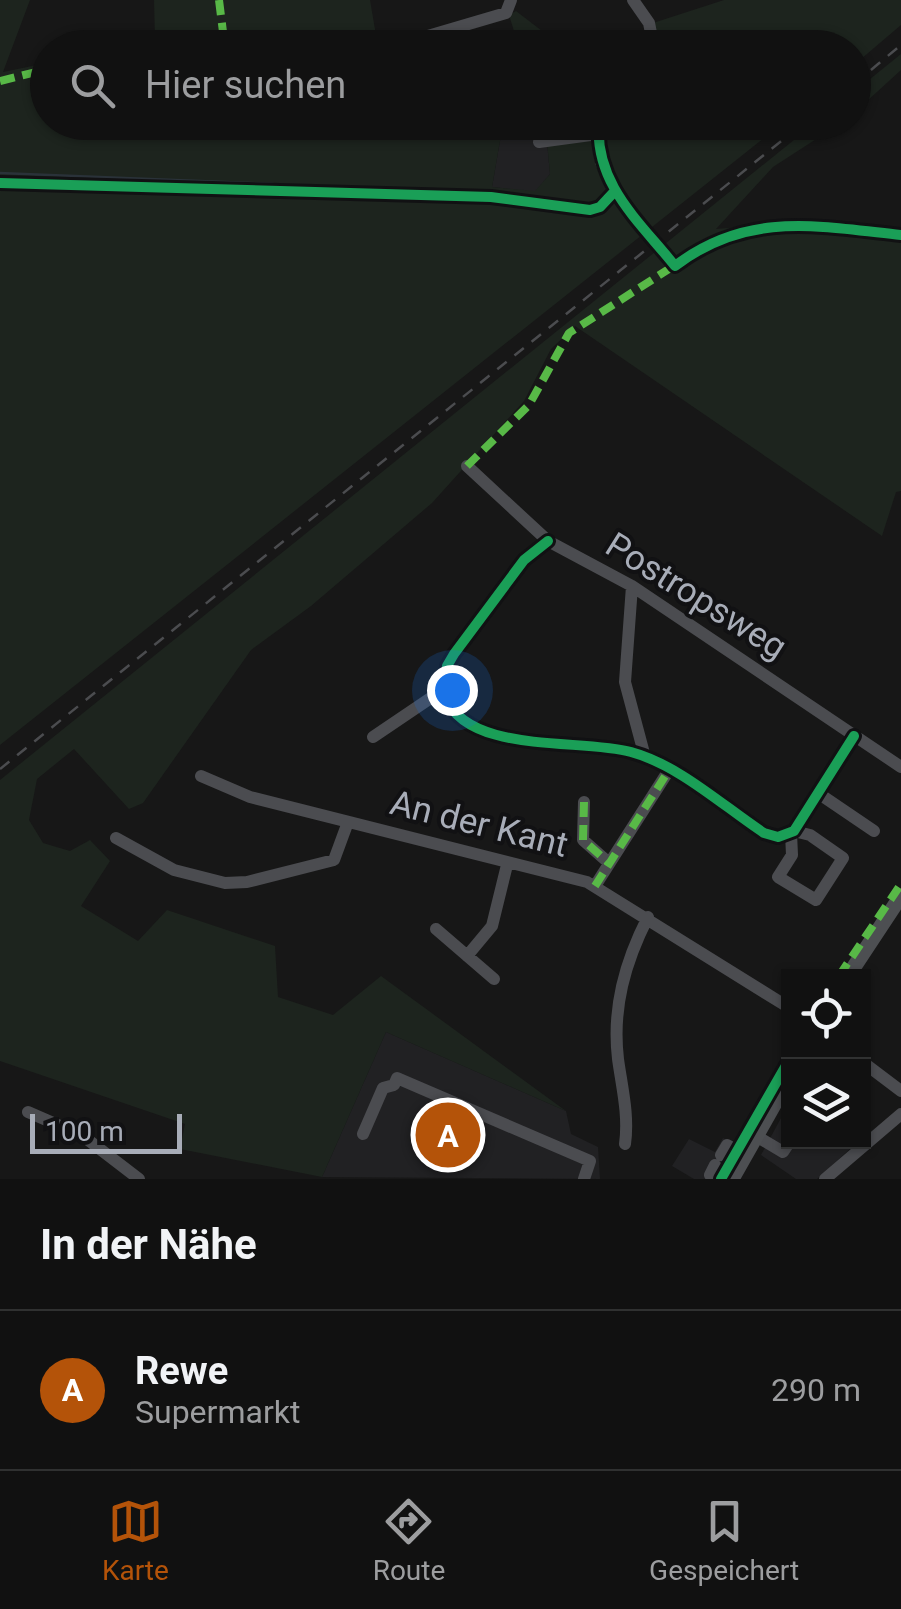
<!DOCTYPE html>
<html lang="de">
<head>
<meta charset="utf-8">
<style>
	body { margin:0; font-family:Roboto,sans-serif; background:#1a1a1a; color:#f1f3f6 }
	.controls { position:absolute; right:30px; bottom:30px; display:grid; overflow:hidden; border-radius:0px; box-shadow:0 2px 8px #0004 }
	.controls button { width:90px; height:90px; display:grid; place-items:center; padding:0; border:0; border-bottom:2px solid #303131; background:#111; color:#f1f3f6; font:50px sans-serif }
	.scale { position:absolute; left:30px; bottom:25px; width:152px; box-sizing:border-box; padding-left:10px; border:5px solid #a8adb8; border-top:0; font-size:28px; line-height:35px; white-space:nowrap; color:#a8adb8; -webkit-text-stroke:8px #111113; paint-order:stroke }
	.you { position:absolute; left:452px; top:690px; width:35px; height:35px; margin:-25px; border:8px solid #fff; border-radius:50%; background:#1a73e8; box-shadow:0 0 0 15px #1a73e833 }
	.badge { display:grid; place-items:center; width:65px; height:65px; border-radius:50%; background:#b45309; color:#fff; font-size:32px; font-weight:700 }
	.pin { position:absolute; translate:-50% -50%; border:5px solid #fff; box-shadow:0 2px 10px #0006 }
	.list { margin:0; padding:0; list-style:none }
	h2 { display:flex; justify-content:space-between; align-items:center; height:130px; margin:0; padding:0 40px; font-size:42px }
	h2 small { font-size:32px; font-weight:400; color:#9c9d9f }
	.list li { display:grid; grid-template-columns:65px 1fr auto; gap:30px; align-items:center; box-sizing:border-box; height:160px; padding:0 40px; border-top:2px solid #303131 }
	.list b { display:block; font-size:38px; white-space:nowrap }
	.list p { margin:0; font-size:32px; white-space:nowrap; color:#9c9d9f }
	.list em { font-size:32px; font-style:normal; color:#9c9d9f }
	.icon { flex:none; width:55px; height:55px; fill:none; stroke:currentColor; stroke-width:2; stroke-linecap:round; stroke-linejoin:round }
	.map { position:relative; flex:none; width:901px; height:1179px; overflow:hidden }
	.search { position:absolute; background:#111; box-shadow:0 2px 8px #0004; left:30px; right:30px; top:30px; height:110px; display:flex; align-items:center; gap:25px; box-sizing:border-box; padding:0 35px; border-radius:55px; color:#9c9d9f; font-size:38px }
	.sheet { height:290px; background:#111 }
	nav { display:flex; justify-content:space-around; align-items:center; box-sizing:border-box; height:140px; border-top:2px solid #303131; background:#111; font-size:28px; color:#9c9d9f }
	nav a { display:grid; justify-items:center; gap:5px }
	nav .on { color:#b45309 }
	.map>svg:first-child { display:block }
	.built { fill:#212123 }
	.green { fill:#1d241e; fill-rule:evenodd }
	.lines { fill:none; stroke-linecap:round; stroke-linejoin:round }
	.stream { stroke:#2a3239; stroke-width:2.5 }
	.minor { stroke:#4b4c50; stroke-width:12 }
	.major { stroke:#4d4f52; stroke-width:15 }
	.rail { stroke:#4b4c4f; stroke-width:2.5; stroke-dasharray:12 10; stroke-linecap:butt }
	.quiet { stroke:#58b947; stroke-width:8; stroke-dasharray:15 8; stroke-linecap:butt }
	.cycleway-casing { stroke:#111113; stroke-width:16 }
	.cycleway { stroke:#1a9f57; stroke-width:10 }
	.labels { text-anchor:middle; dominant-baseline:central; stroke-width:8; stroke-linejoin:round; paint-order:stroke }
	.street-label { font-size:35px; fill:#a8adb8; stroke:#111113 }
</style>
</head>
<body>
<div class="map">
<svg width="901" height="1179" viewBox="0 0 901 1179">
	<rect width="100%" height="100%" fill="#171717"/>
	<path class="built" d="M546,131l4,43 -15,18 -43,-5 9,-52z
		M386,1032l180,79 5,23 27,13 2,32 -278,-2z
		M788,1105v37h54l9,6 -34,31h-21l-35,-24z
		M723,1138l15,8 -19,33h-25l-22,-13 17,-27 26,13z"/>
	<path class="green" d="M0,0h30l-27,72 44,-9 1,59 735,1 -783,622zM546,131l4,43 -15,17 -43,-4 9,-52z
		M154,0h216l7,41 -26,7 -230,-1 34,-7z
		M724,0h177v25l-47,40v-17l-171,-1 -6,-9 -18,5 -6,-20z
		M516,11l47,36h-44l-10,-32z
		M901,54v16l-47,43v-21z
		M815,123h26l-68,44 -57,62 86,-7 99,10v259l-5,1 -14,44 -307,-210 -24,23 -27,52 -92,102 -121,103 -60,44 -108,153 -14,6 -55,-60 -37,30 -8,41 14,23 27,8 20,-11 20,21 -29,45 57,35 29,-31 108,36 3,51 55,18 48,-39 185,135 -180,-79 -64,145 -142,-28 5,-25 -185,-63v-281z"/>
	<g class="lines">
		<path class="stream" d="M0,173l273,11"/>
		<path class="minor" d="M633,0l16,23 5,25
			M387,48l119,-35 5,-13
			M539,142l59,-8
			M0,183l491,14 99,13 10,-3 14,-15 -13,-30 -2,-40
			M467,466l81,75 84,45 269,181
			M548,541l-24,19 -70,94 -7,12 -2,31c24,58 136,41 186,55 48,13 92,54 133,81l14,4 16,-6 60,-95
			M632,586l-7,96 20,75
			M373,737l71,-48
			M201,776l49,21 337,85 201,125
			M818,793l56,38
			M584,802l-1,38 26,23
			M791,833l1,22 -14,22 38,23 27,-42 -33,-23 -16,-4
			M116,838l58,32 51,13 22,-1 87,-22 14,-38
			M595,886l74,-116
			M436,929l58,50
			M467,956l25,-30 15,-61
			M864,1063l37,28
			M28,1112l55,24 56,43
			M363,1134l20,-46 11,-3 3,-7 193,83 -6,18
			M756,1136l27,16 4,-6
			M625,1144c4,-29 -3,-56 -7,-85 -6,-51 7,-97 30,-142
			M721,1155l6,-10 18,10
			M715,1165l-5,10 7,4
			M825,1179l76,-65"/>
		<path class="major" d="M848,976l53,-80
			M732,1179l56,-99"/>
		<path class="rail" d="M854,84l47,-39
			M0,769l805,-647"/>
		<path class="quiet" d="M219,0l6,48
			M135,48h25
			M0,81l48,-12
			M467,466l62,-61 40,-72 114,-73
			M584,802l-1,38 26,23
			M595,886l74,-116
			M839,976l62,-92"/>
		<defs>
			<path id="cycleway" d="M599,122c-5,62 41,100 76,144 72,-55 142,-40 226,-31
				M0,183l491,14 99,13 10,-3 14,-15
				M548,541l-24,19 -70,94 -7,12 -2,31c24,58 136,41 186,55 48,13 92,54 133,81l14,4 16,-6 60,-95
				M721,1179l67,-117"/>
		</defs>
		<use href="#cycleway" class="cycleway-casing"/>
		<use href="#cycleway" class="cycleway"/>
	</g>
	<g class="labels">
		<g class="street-label">
			<text transform="translate(696 596) rotate(32)">Postropsweg</text>
			<text transform="translate(479 824) rotate(14)">An der Kant</text>
		</g>
	</g>
</svg>
<div class="controls">
<button><svg class="icon" aria-label="locate" viewBox="0 0 24 24"><circle cx="12" cy="12" r="6"/><path d="M12 2v4M12 18v4M2 12h4M18 12h4"/></svg></button>
<button><svg class="icon" aria-label="layers" viewBox="0 0 24 24"><path d="M12 4l9 5-9 5-9-5zM3 14l9 5 9-5"/></svg></button>
</div>
<div class="scale">100 m</div>
<div class="you"></div>
<div class="pin badge" style="left:448px;top:1135px">A</div>
<div class="search"><svg class="icon" aria-label="search" viewBox="0 0 24 24"><circle cx="10" cy="10" r="6"/><path d="M15 15l6 6"/></svg>Hier suchen</div>
</div>
<section class="sheet">
<h2>In der Nähe<small></small></h2>
<ul class="list">
<li><span class="badge">A</span><div><b>Rewe</b><p>Supermarkt</p></div><em>290 m</em></li>
</ul>
</section>
<nav>
<a class="on"><svg class="icon" aria-label="map" viewBox="0 0 24 24"><path d="M3 6l6-2 6 2 6-2v14l-6 2-6-2-6 2zM9 4v14M15 6v14"/></svg>Karte</a>
<a><svg class="icon" aria-label="directions" viewBox="0 0 24 24"><path d="M12 3l9 9-9 9-9-9zM9 14v-3h6M13 9l2 2-2 2"/></svg>Route</a>
<a><svg class="icon" aria-label="saved" viewBox="0 0 24 24"><path d="M7 4h10v16l-5-4-5 4z"/></svg>Gespeichert</a>
</nav>
</body>
</html>
